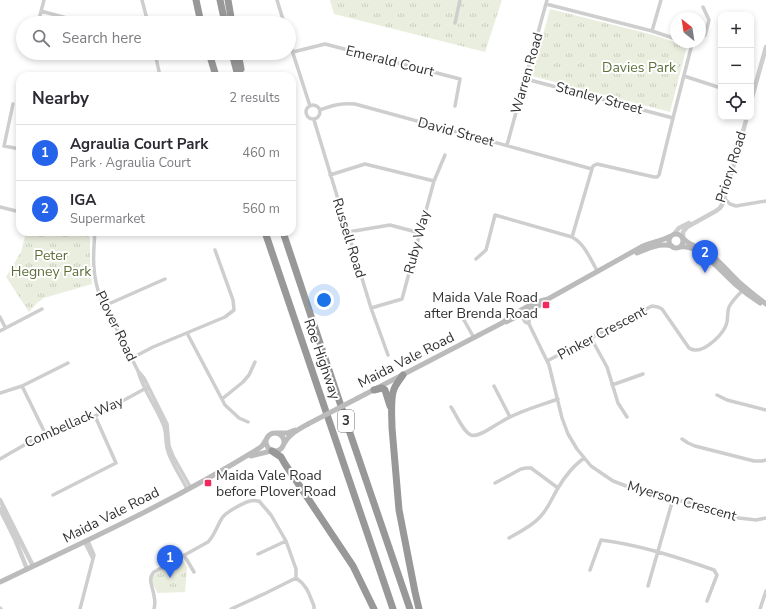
<!DOCTYPE html>
<html lang="en">
<head>
<meta charset="utf-8">
<style>
	body { margin:0; font-family:"Nunito Sans",sans-serif; background:#f2f2f3; color:#2b2b33 }
	.controls { position:absolute; right:12px; top:12px; display:grid; overflow:hidden; border-radius:8px; box-shadow:0 2px 6px #0003 }
	.controls button { width:36px; height:36px; display:grid; place-items:center; padding:0; border:0; border-bottom:1px solid #e1e1e2; background:#fff; color:#2b2b33; font:20px sans-serif }
	.compass { position:absolute; left:670px; top:12px; width:36px; height:36px; border-radius:50%; background:#fff; box-shadow:0 2px 6px #0003; rotate:330deg }
	.you { position:absolute; left:324px; top:300px; width:14px; height:14px; margin:-10px; border:3px solid #fff; border-radius:50%; background:#1a73e8; box-shadow:0 0 0 6px #1a73e833 }
	.badge { display:grid; place-items:center; width:26px; height:26px; border-radius:50%; background:#2563eb; color:#fff; font-size:13px; font-weight:700 }
	.pin { position:absolute; translate:-50% -33px; filter:drop-shadow(0 1px 2px #0008) }
	.pin::after { content:''; position:absolute; top:21px; width:14px; height:12px; background:inherit; clip-path:polygon(0 0,100% 0,50% 100%) }
	.list { margin:0; padding:0; list-style:none }
	h2 { display:flex; justify-content:space-between; align-items:center; height:52px; margin:0; padding:0 16px; font-size:17px }
	h2 small { font-size:13px; font-weight:400; color:#7c7c81 }
	.list li { display:grid; grid-template-columns:26px 1fr auto; gap:12px; align-items:center; box-sizing:border-box; height:56px; padding:0 16px; border-top:1px solid #e1e1e2 }
	.list b { display:block; font-size:15px; white-space:nowrap }
	.list p { margin:0; font-size:13px; white-space:nowrap; color:#7c7c81 }
	.list em { font-size:13px; font-style:normal; color:#7c7c81 }
	.icon { flex:none; width:22px; height:22px; fill:none; stroke:currentColor; stroke-width:2; stroke-linecap:round; stroke-linejoin:round }
	.map { position:relative; flex:none; width:766px; height:609px; overflow:hidden }
	.search { position:absolute; background:#fff; box-shadow:0 2px 6px #0003; left:16px; top:16px; width:280px; height:44px; display:flex; align-items:center; gap:10px; box-sizing:border-box; padding:0 14px; border-radius:22px; color:#7c7c81; font-size:15px }
	.panel { position:absolute; background:#fff; box-shadow:0 2px 6px #0003; left:16px; top:72px; width:280px; height:164px; border-radius:12px }
	.map>svg:first-child { display:block }
	.park { fill:url(#park-tufts) }
	.lines { fill:none; stroke-linecap:round; stroke-linejoin:round }
	.minor { stroke:#cecece; stroke-width:3.5 }
	.tertiary { stroke:#cecece; stroke-width:4.5 }
	.secondary { stroke:#bbb; stroke-width:5 }
	.motorway { stroke:#989898; stroke-width:7 }
	.secondary-bridge { stroke:#bbb; stroke-width:5 }
	.poi-dot { fill:#f2285f; stroke:#fff; stroke-width:1.5 }
	.labels { text-anchor:middle; dominant-baseline:central; stroke-width:4; stroke-linejoin:round; paint-order:stroke }
	.shield { fill:#fff; stroke:#6f6f6f; stroke-width:1 }
	.shield-label { font-size:13px; font-weight:bold; fill:#313131 }
	.street-label { font-size:14px; fill:#313131; stroke:#fff }
	.park-label { font-size:14px; fill:#5e703a; stroke:#fff }
	.poi-label { font-size:14px; fill:#313131; stroke:#fff; text-anchor:end }
</style>
</head>
<body>
<div class="map">
<svg width="766" height="609" viewBox="0 0 766 609">
	<defs>
		<pattern id="park-tufts" width="24" height="20" patternUnits="userSpaceOnUse"><rect width="24" height="20" fill="#eaeede"/><path d="M3 7l-1-3M5 7V3M7 7l1-3M15 17l-1-3M17 17v-4M19 17l1-3" fill="none" stroke="#c9cdbf"/></pattern>
	</defs>
	<rect width="100%" height="100%" fill="#fff"/>
	<path class="park" d="M330,0h172l-17,52 -151,-38z
		M550,9l100,25 37,12 -17,66 -138,-36z
		M26,232h52l9,2 3,4v23l2,23 -48,14 -7,5 -8,9 -23,-35 15,-25z
		M182,561l2,1 3,5 -2,25 -28,1v-2c-2,-3 -6,-8 -5,-12 1,-7 23,-17 30,-18z"/>
	<g class="lines">
		<path class="minor" d="M142,0l6,23
			M277,0l7,23
			M546,4l106,27 24,8
			M41,11l44,12
			M38,23l6,-23
			M455,23l5,-23
			M652,31l9,-31
			M700,38l5,-3 4,-15 -6,-13
			M289,41l21,65
			M685,42l7,2
			M293,52l32,-8 135,35 -5,27
			M155,53l5,23
			M106,76h1
			M684,76l37,12
			M526,79l147,39
			M13,104l-9,42 16,3
			M306 112a7 7 0 1 1 14 0a7 7 0 1 1-14 0Z
			M320,110c13,-5 21,-7 35,-6l237,65
			M314,120l57,188 17,47
			M507,145l40,-145
			M330,175l35,-11 69,17
			M725,199l5,5 6,2 30,-5
			M0,207l20,5
			M94,232l11,2 22,-2
			M95,232c-2,23 -3,43 5,64l38,75c5,19 18,35 25,53 4,8 2,16 4,24 3,13 14,29 20,41
			M348,232l42,-7 30,8
			M476,259l10,-9 9,-35 77,22
			M598,272c-8,-13 -13,-28 -26,-35l20,-68 1,-3 4,-2 57,13h3l2,-2 14,-57 19,-74 3,-2
			M104,306l61,-27
			M371,308l31,-9 32,-118 11,-26
			M523,311l6,9v4l20,41 13,53 6,16 9,15 14,17 22,15 29,11 53,12 44,14 17,2 10,-2
			M520,313l5,9 4,2
			M458,315l6,5 10,18
			M0,317l5,10
			M0,331l42,-22
			M187,333l38,72 14,13 9,4
			M591,338l16,29 11,36 9,14
			M132,358l21,-11 72,-30 9,-7 -1,-10 -18,-50
			M547,361l105,-55 6,1 4,2 27,39c2,1 3,2 6,2 11,1 30,-17 32,-28 1,-5 0,-10 2,-15 3,-6 9,-12 14,-17
			M139,372l5,6 23,46 2,22 4,10 18,32
			M612,385l31,-11
			M22,386l23,47
			M494,386l16,31
			M0,393l22,-7 46,-23
			M717,395l10,5 39,10
			M222,399l21,-17 6,-7 6,-13
			M451,407c5,7 12,25 20,28 8,3 22,-9 30,-13 17,-11 38,-16 57,-23
			M682,439l6,4 7,3 59,15h8l4,-1
			M0,459l45,-26 50,-17 53,-29
			M495,483l26,-14 5,-1h5l27,20
			M53,495l63,-32 -21,-47
			M509,538c11,-6 23,-12 31,-21 8,-8 12,-19 18,-29 7,-12 14,-21 26,-30
			M85,543l8,16
			M258,554l28,-13
			M184,555l10,17
			M590,570l11,-30c39,5 76,17 113,30l3,5 -10,26
			M296,578c11,7 13,16 18,28v3
			M648,586l25,-87
			M0,608l1,1
			M80,609l14,-54 -6,-14
			M154,609c1,-4 1,-9 0,-13 -1,-9 -7,-17 0,-24l54,-30c7,-7 9,-16 14,-24 4,-6 21,-15 28,-17 3,-1 6,0 9,0l12,14 15,26 10,28v9l-30,15 -35,16
			M760,609l6,-18"/>
		<path class="tertiary" d="M751,101l15,-54
			M674,234l5,-6 10,-5
			M683,237v-5l4,-5 29,-16 4,-3 3,-5 24,-86
			M0,500l33,66
			M0,509l15,30 12,30"/>
		<path class="secondary" d="M669 241a7 7 0 1 1 14 0a7 7 0 1 1-14 0Z
			M683,238c6,8 18,9 27,16 11,8 19,19 29,28 9,8 18,15 27,22
			M680,247c19,-4 42,26 55,37 8,7 16,13 25,19
			M637,253c11,-5 23,-10 35,-7
			M506,322l36,-18 6,-5 95,-53c9,-4 19,-5 28,-10
			M358,398l144,-75c11,-9 32,-22 46,-24
			M277,433h10l8,-3
			M266 442a9 9 0 1 1 18 0a9 9 0 1 1-18 0Z
			M284,444c5,-10 15,-15 24,-20
			M251,456l20,-5
			M0,582c87,-41 175,-82 258,-133l4,-3 5,-8"/>
		<path class="motorway" d="M196,0l5,23
			M220,0l5,23
			M228,0l4,23
			M209,53l7,23
			M232,53l6,23
			M238,53l3,16
			M265,232l128,377
			M283,232l67,201 60,176
			M403,375c-3,4 -7,9 -9,14 -4,10 -2,28 -2,39l7,82 16,82 4,17
			M374,390l8,-2 3,2 5,16
			M272,451l9,6 4,7 68,102 21,43"/>
		<path class="secondary-bridge" d="M308,424l50,-26"/>
	</g>
	<g class="poi-dot">
		<rect x="542" y="301" width="8" height="8" rx="2"/>
		<rect x="204" y="479" width="8" height="8" rx="2"/>
	</g>
	<g class="labels">
		<rect class="shield" x="338" y="410" width="16" height="22" rx="3"/>
		<g class="shield-label">
			<text x="346" y="421">3</text>
		</g>
		<g class="street-label">
			<text transform="translate(390 61) rotate(14)">Emerald Court</text>
			<text transform="translate(527 73) rotate(-74)">Warren Road</text>
			<text transform="translate(599 98) rotate(15)">Stanley Street</text>
			<text transform="translate(456 132) rotate(15)">David Street</text>
			<text transform="translate(731 167) rotate(-73)">Priory Road</text>
			<text transform="translate(349 238) rotate(73)">Russell Road</text>
			<text transform="translate(417 242) rotate(-75)">Ruby Way</text>
			<text transform="translate(116 326) rotate(64)">Plover Road</text>
			<text transform="translate(602 333) rotate(-28)">Pinker Crescent</text>
			<text transform="translate(322 359) rotate(71)">Roe Highway</text>
			<text transform="translate(406 360) rotate(-27)">Maida Vale Road</text>
			<text transform="translate(74 422) rotate(-24)">Combellack Way</text>
			<text transform="translate(682 501) rotate(16)">Myerson Crescent</text>
			<text transform="translate(111 515) rotate(-27)">Maida Vale Road</text>
		</g>
		<g class="park-label">
			<text x="639" y="67">Davies Park</text>
			<text x="51" y="255">Peter<tspan x="51" dy="16">Hegney Park</tspan></text>
		</g>
		<g class="poi-label">
			<text x="538" y="297">Maida Vale Road<tspan x="538" dy="16">after Brenda Road</tspan></text>
			<text x="216" y="475" text-anchor="start">Maida Vale Road<tspan x="216" dy="16">before Plover Road</tspan></text>
		</g>
	</g>
</svg>
<div class="controls">
<button>+</button>
<button>−</button>
<button><svg class="icon" aria-label="locate" viewBox="0 0 24 24"><circle cx="12" cy="12" r="6"/><path d="M12 2v4M12 18v4M2 12h4M18 12h4"/></svg></button>
</div>
<svg class="compass" viewBox="-18 -18 36 36"><path d="M0-13l5 13h-10z" fill="#e53935"/><path d="M0 13l5-13h-10z" fill="#7c7c81"/></svg>
<div class="you"></div>
<div class="pin badge" style="left:170px;top:578px">1</div>
<div class="pin badge" style="left:705px;top:273px">2</div>
<div class="search"><svg class="icon" aria-label="search" viewBox="0 0 24 24"><circle cx="10" cy="10" r="6"/><path d="M15 15l6 6"/></svg>Search here</div>
<section class="panel">
<h2>Nearby<small>2 results</small></h2>
<ul class="list">
<li><span class="badge">1</span><div><b>Agraulia Court Park</b><p>Park · Agraulia Court</p></div><em>460 m</em></li>
<li><span class="badge">2</span><div><b>IGA</b><p>Supermarket</p></div><em>560 m</em></li>
</ul>
</section>
</div>
</body>
</html>
